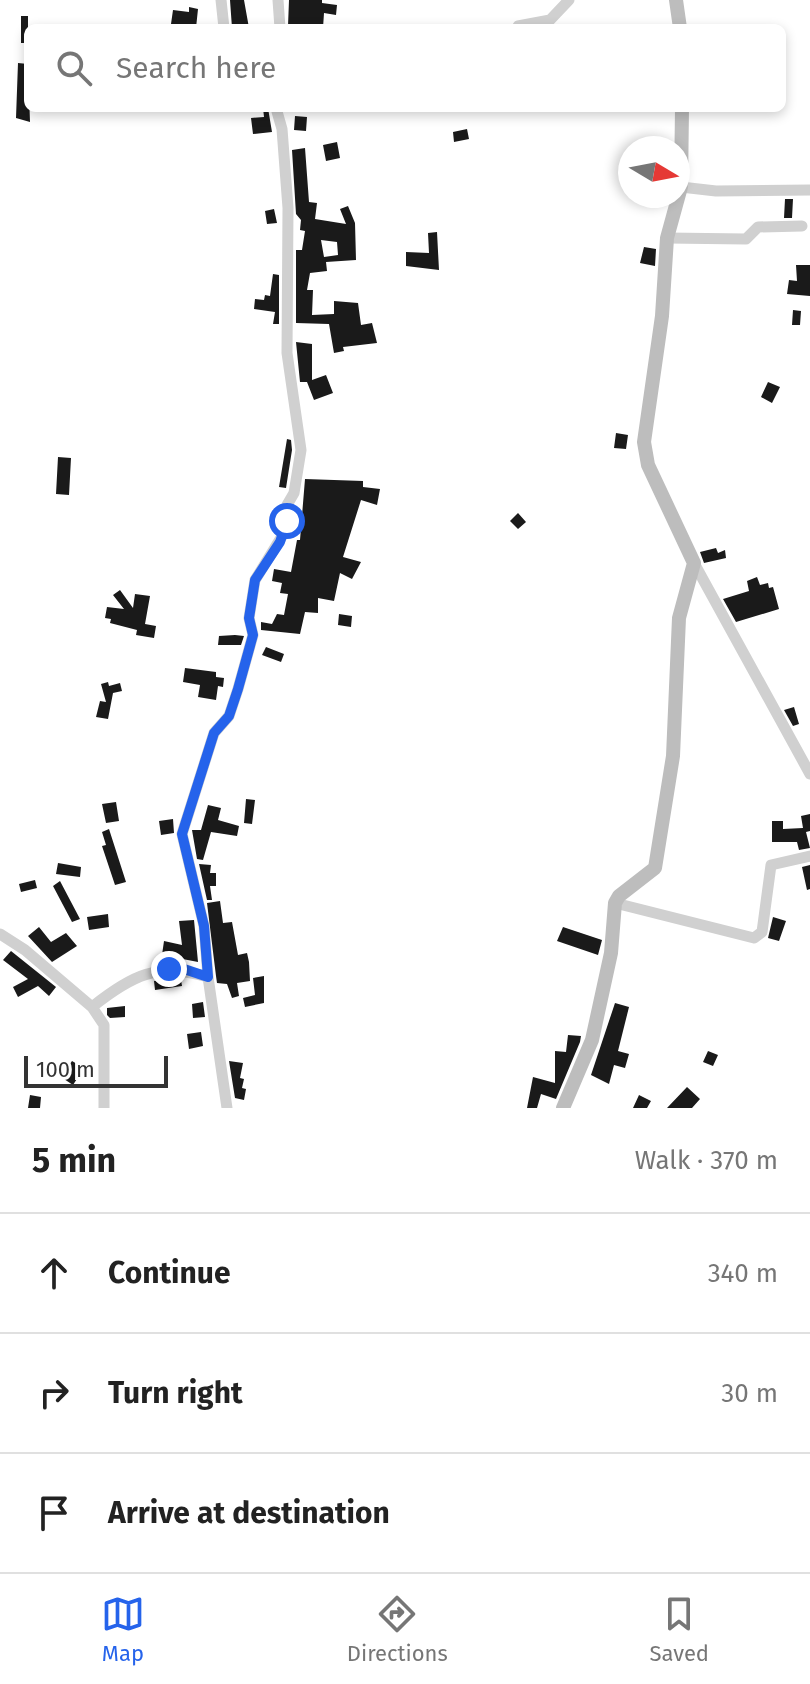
<!DOCTYPE html>
<html lang="en">
<head>
<meta charset="utf-8">
<style>
	body { margin:0; font-family:"Fira Sans",sans-serif; background:#f2f2f2; color:#222 }
	.compass { position:absolute; left:618px; top:136px; width:72px; height:72px; border-radius:50%; background:#fff; box-shadow:0 4px 12px #0003; rotate:100deg }
	.scale { position:absolute; left:24px; bottom:20px; width:144px; box-sizing:border-box; padding-left:8px; border:4px solid #333; border-top:0; font-size:22px; line-height:28px; white-space:nowrap; color:#333; -webkit-text-stroke:6px #fff; paint-order:stroke }
	.stop { position:absolute; width:24px; height:24px; margin:-18px; border:6px solid #2563eb; border-radius:50%; background:#fff }
	.stop.end { background:#2563eb; border-color:#fff; box-shadow:0 2px 8px #0008 }
	.list { margin:0; padding:0; list-style:none }
	h2 { display:flex; justify-content:space-between; align-items:center; height:104px; margin:0; padding:0 32px; font-size:34px }
	h2 small { font-size:26px; font-weight:400; color:#767676 }
	.list li { display:grid; grid-template-columns:52px 1fr auto; gap:24px; align-items:center; box-sizing:border-box; height:120px; padding:0 32px; border-top:2px solid #e0e0e0 }
	.list b { display:block; font-size:30px; white-space:nowrap }
	.list em { font-size:26px; font-style:normal; color:#767676 }
	.icon { flex:none; width:44px; height:44px; fill:none; stroke:currentColor; stroke-width:2; stroke-linecap:round; stroke-linejoin:round }
	.map { position:relative; flex:none; width:810px; height:1108px; overflow:hidden }
	.search { position:absolute; background:#fff; box-shadow:0 4px 12px #0003; left:24px; right:24px; top:24px; height:88px; display:flex; align-items:center; gap:20px; box-sizing:border-box; padding:0 28px; border-radius:12px; color:#767676; font-size:30px }
	.sheet { height:464px; background:#fff }
	nav { display:flex; justify-content:space-around; align-items:center; box-sizing:border-box; height:112px; border-top:2px solid #e0e0e0; background:#fff; font-size:22px; color:#767676 }
	nav a { display:grid; justify-items:center; gap:4px }
	nav .on { color:#2563eb }
	.map>svg:first-child { display:block }
	.building { fill:#1a1a1a; fill-rule:evenodd }
	.lines { fill:none; stroke-linecap:round; stroke-linejoin:round }
	.street { stroke:#d0d0d0; stroke-width:11 }
	.secondary { stroke:#bdbdbd; stroke-width:14 }
	.route { stroke:#2563eb; stroke-width:10 }
</style>
</head>
<body>
<div class="map">
<svg width="810" height="1108" viewBox="0 0 810 1108">
	<rect width="100%" height="100%" fill="#fff"/>
	<path class="building" d="M230,0h14l5,28h-17z
		M289,0h33v3l15,2 -1,10 -12,-2 -1,15 -35,-2z
		M189,7l9,2 -2,19 -25,-4 2,-14 16,2z
		M21,16h7v27h-7z
		M18,63l10,1 2,58 -14,-4z
		M263,108h5l4,24 -19,2 -2,-16 13,-1z
		M295,116l12,1 -1,14 -12,-1z
		M467,129l2,10 -15,3 -1,-10z
		M337,142l3,16 -14,3 -3,-16z
		M305,148l4,54 8,1 -2,16 31,5 -6,-15 8,-3 7,17 1,37 -30,2 1,9 -17,2 -3,17h6l-1,25 22,-1v-13l24,2 3,22 11,-2 5,20 -34,4 1,4 -10,2 -5,-29 -33,-1v-73h6l3,-19 -5,-1 1,-10 -5,-6 -4,-64zM321,240l16,2 1,13 -14,2z
		M785,199h8l-1,19h-8z
		M274,209l3,14 -10,1 -2,-13z
		M437,232l2,38 -33,-4v-14l23,1 -1,-20z
		M644,247l12,2 -1,17 -15,-3z
		M796,265h14v31l-23,-2 2,-14 8,1z
		M273,274l6,1v49h-6l2,-12 -21,-3 1,-10 9,1 1,-5 5,1z
		M793,310l8,1 -1,14h-8z
		M296,342l16,2v36l14,-5 7,18 -19,7 -7,-18h-7z
		M768,382l12,5 -8,16 -11,-6z
		M616,433l12,2 -2,14 -12,-1z
		M287,439l4,1 1,10 -6,38 -7,-1z
		M58,457l13,1 -2,37 -13,-1z
		M305,479l58,2v6l17,2 -3,16 -16,-5 -18,57 18,5 -9,17 -12,-6 -6,28 -16,-3v15l-13,-1 -5,22 -39,-4v-8l11,2 5,-10 7,1 4,-21 -8,-1 2,-10 -10,-2 2,-12 17,3 6,-32h3z
		M518,513l8,9 -8,7 -8,-8z
		M716,548l2,5 7,-3 1,8 -22,5 -4,-11z
		M757,577l3,8 8,-2 1,5 4,-1 6,22 -43,13 -13,-23 26,-8 -2,-10z
		M120,590l13,18 2,-14 15,2 -5,28 11,2 -2,12 -18,-3 1,-5 -27,-7 1,-4 -6,-1 2,-11 17,2 -11,-14z
		M339,614l13,2 -1,11 -13,-2z
		M235,635l9,1 -3,9h-23l1,-9z
		M266,647l18,7 -3,8 -19,-7z
		M185,668l31,4v5l8,1 -1,9 -5,-1 -2,14 -18,-3 2,-12 -17,-3z
		M108,682l1,4 11,-3 2,8 -9,2 -5,26 -12,-2 4,-16 6,1 -5,-18z
		M794,707l5,17 -6,2 -9,-16z
		M246,799l9,1 -3,24 -8,-1z
		M116,802l3,19 -13,2 -4,-19z
		M208,805l13,3 -3,12 21,6 -2,10 -26,-4 -8,28 -6,-1 -5,-29h9z
		M810,814v17l-4,1 4,16 -11,2 -2,-8h-25v-21h11v8l20,-1 -2,-12z
		M173,819l1,14 -13,2 -2,-14z
		M109,829l17,53 -11,3 -13,-39 4,-1 -4,-13z
		M58,863l23,4 -1,10 -24,-3z
		M199,864l12,1 -1,8h6v13h-6l2,14h-5z
		M810,865v24l-3,1 -5,-23z
		M35,880l2,8 -16,4 -2,-8z
		M60,881l20,38 -8,3 -19,-36z
		M220,901l3,22 9,-1 6,33 9,-2 2,9 1,19 -13,2 2,13 -7,2 -5,-14 -10,-1 -1,-7 -9,-73z
		M108,914l1,13 -20,3 -2,-13z
		M773,917l13,4 -7,20 -11,-3z
		M194,920l4,42 -36,-7 2,-14 18,4 -3,-24z
		M39,927l12,15 15,-9 11,13 -25,16 -24,-26z
		M563,927l39,13 -4,15 -41,-14z
		M11,951l45,36 -7,9 -11,-10 -20,11 -5,-10 15,-8 -25,-19z
		M264,976v27l-19,4 -2,-9 12,-3 -2,-17z
		M181,980l1,6 -27,4 -1,-9z
		M203,1002l2,15 -12,1 -1,-14z
		M615,1003l14,4 -11,44 11,3 -4,14 -11,-3 -5,19 -18,-9z
		M125,1006v11l-15,1 -3,-3v-7z
		M201,1032l2,14 -14,3 -2,-15z
		M568,1035l13,1 -1,6 -24,57 -15,-5 -4,14h-10l6,-31 22,6v-32l11,1z
		M708,1051l10,4 -5,11 -10,-4z
		M72,1061l12,7 -11,17 -12,-8z
		M229,1061l14,2 -3,15 4,1 -2,9 4,1 -2,11 -9,-2z
		M687,1087l13,12 -8,9h-25z
		M30,1095l11,2 -1,11h-12z
		M639,1095l12,6 -4,7h-14z"/>
	<g class="lines">
		<path class="street" d="M221,0l3,28
			M278,0l2,28
			M518,26l32,-6 19,-20
			M681,187l35,4 94,-1
			M667,238l79,1 12,-12 44,-1
			M694,563l116,211
			M615,903l139,35 8,-6 9,-67 39,-9
			M0,934l25,16 67,57c40,-32 66,-45 116,-30l19,131
			M208,977l-4,-51 -22,-92 32,-101 15,-17 9,-27 15,-54 -4,-17 6,-38 29,-47 3,-28 7,-12 7,-43 -14,-97 1,-145 -6,-79 -6,-21
			M92,1007l12,18v83"/>
		<path class="secondary" d="M676,0l4,28
			M563,1108l29,-68 19,-87 4,-50 4,-7 36,-28 18,-112 6,-138 15,-55 -46,-98 -4,-23 18,-126 5,-78 14,-51 1,-79"/>
	</g>
	<g class="lines">
		<path class="route" d="M169,969l12,-1 27,9 -4,-51 -22,-92 32,-101 15,-17 9,-27 15,-54 -4,-17 6,-38 25,-38 7,-21"/>
	</g>
</svg>
<svg class="compass" viewBox="-18 -18 36 36"><path d="M0-13l5 13h-10z" fill="#e53935"/><path d="M0 13l5-13h-10z" fill="#767676"/></svg>
<div class="scale">100 m</div>
<div class="stop" style="left:287px;top:521px"></div>
<div class="stop end" style="left:169px;top:969px"></div>
<div class="search"><svg class="icon" aria-label="search" viewBox="0 0 24 24"><circle cx="10" cy="10" r="6"/><path d="M15 15l6 6"/></svg>Search here</div>
</div>
<section class="sheet">
<h2>5 min<small>Walk · 370 m</small></h2>
<ul class="list">
<li><svg class="icon" aria-label="ahead" viewBox="0 0 24 24"><path d="M12 20V5M6 11l6-6 6 6"/></svg><div><b>Continue</b></div><em>340 m</em></li>
<li><svg class="icon" aria-label="right" viewBox="0 0 24 24"><path d="M7 20v-9h11M14 6l5 5-5 5"/></svg><div><b>Turn right</b></div><em>30 m</em></li>
<li><svg class="icon" aria-label="arrive" viewBox="0 0 24 24"><path d="M6 21V4h12l-3 4 3 4H6"/></svg><div><b>Arrive at destination</b></div></li>
</ul>
</section>
<nav>
<a class="on"><svg class="icon" aria-label="map" viewBox="0 0 24 24"><path d="M3 6l6-2 6 2 6-2v14l-6 2-6-2-6 2zM9 4v14M15 6v14"/></svg>Map</a>
<a><svg class="icon" aria-label="directions" viewBox="0 0 24 24"><path d="M12 3l9 9-9 9-9-9zM9 14v-3h6M13 9l2 2-2 2"/></svg>Directions</a>
<a><svg class="icon" aria-label="saved" viewBox="0 0 24 24"><path d="M7 4h10v16l-5-4-5 4z"/></svg>Saved</a>
</nav>
</body>
</html>
